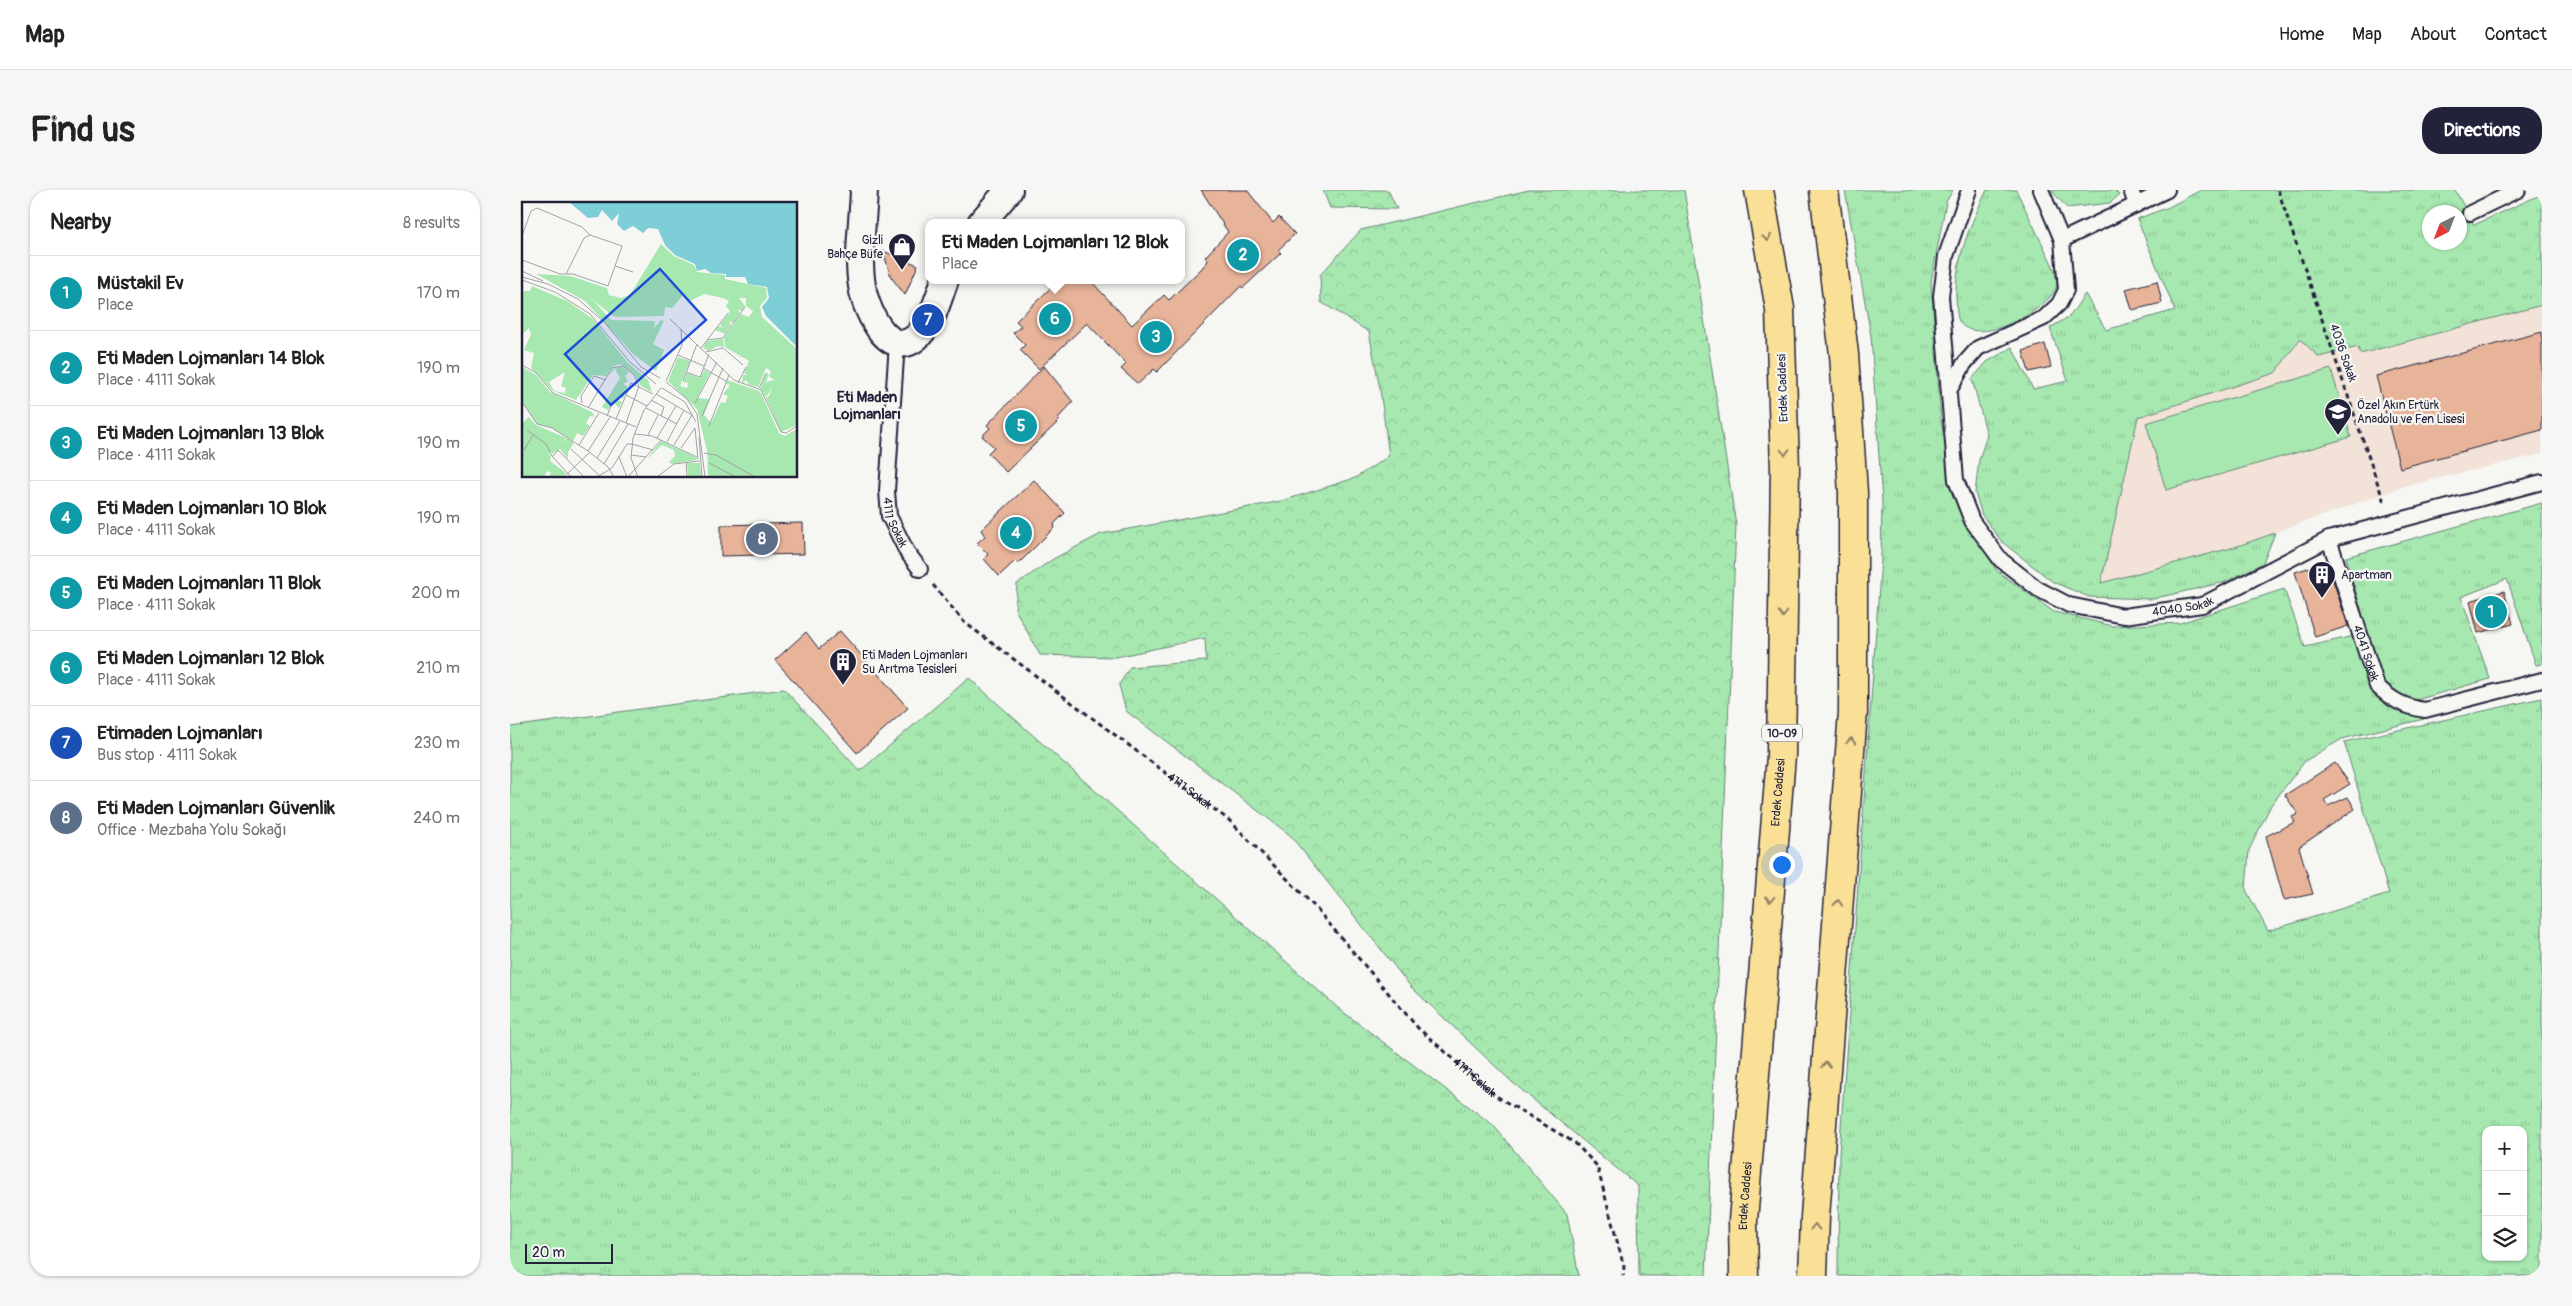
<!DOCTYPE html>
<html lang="en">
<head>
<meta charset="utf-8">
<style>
	body { margin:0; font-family:Pangolin,sans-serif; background:#f6f6f6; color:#222 }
	.controls { position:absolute; right:15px; bottom:15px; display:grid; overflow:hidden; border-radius:10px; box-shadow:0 1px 4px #0004 }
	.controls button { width:45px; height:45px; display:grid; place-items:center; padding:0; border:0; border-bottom:1px solid #e0e0e0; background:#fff; color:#222; font:25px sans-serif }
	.compass { position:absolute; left:1912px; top:15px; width:45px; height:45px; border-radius:50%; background:#fff; box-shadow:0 1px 4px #0004; rotate:222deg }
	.scale { position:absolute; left:15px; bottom:12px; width:88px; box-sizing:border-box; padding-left:5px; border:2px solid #22223b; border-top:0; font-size:14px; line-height:18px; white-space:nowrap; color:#22223b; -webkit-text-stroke:4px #f6f6f2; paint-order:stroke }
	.you { position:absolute; left:1271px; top:674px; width:18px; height:18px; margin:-12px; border:4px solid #fff; border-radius:50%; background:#1a73e8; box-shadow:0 0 0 8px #1a73e833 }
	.badge { display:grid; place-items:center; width:32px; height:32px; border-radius:50%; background:#22223b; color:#fff; font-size:16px; font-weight:700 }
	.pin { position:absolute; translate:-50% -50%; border:2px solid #fff; box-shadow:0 1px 5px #0006 }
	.popup { position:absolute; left:415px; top:29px; width:260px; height:65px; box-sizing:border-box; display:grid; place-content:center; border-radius:10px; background:#fff; filter:drop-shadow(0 1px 4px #0005); font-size:16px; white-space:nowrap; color:#767676 }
	.popup b { font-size:19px; color:#222 }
	.popup::after { content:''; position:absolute; left:50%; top:100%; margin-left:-10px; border:10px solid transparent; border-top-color:#fff }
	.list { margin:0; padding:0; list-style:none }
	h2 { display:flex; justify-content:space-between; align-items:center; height:65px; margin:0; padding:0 20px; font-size:21px }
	h2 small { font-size:16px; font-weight:400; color:#767676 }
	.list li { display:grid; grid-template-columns:32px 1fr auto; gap:15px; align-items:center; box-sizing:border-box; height:75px; padding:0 20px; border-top:1px solid #e0e0e0 }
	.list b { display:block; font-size:19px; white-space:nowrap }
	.list p { margin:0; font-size:16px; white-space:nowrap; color:#767676 }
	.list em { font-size:16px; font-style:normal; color:#767676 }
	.icon { flex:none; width:28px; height:28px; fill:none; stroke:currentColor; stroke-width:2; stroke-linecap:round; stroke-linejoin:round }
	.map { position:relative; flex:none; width:2032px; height:1086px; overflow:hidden; border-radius:20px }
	header { display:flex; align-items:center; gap:30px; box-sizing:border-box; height:70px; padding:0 25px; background:#fff; border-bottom:1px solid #e0e0e0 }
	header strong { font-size:24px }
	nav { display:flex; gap:28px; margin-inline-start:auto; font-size:18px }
	.intro { display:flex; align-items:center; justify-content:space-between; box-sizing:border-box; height:120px; padding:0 30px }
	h1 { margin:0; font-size:35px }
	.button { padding:12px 22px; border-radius:20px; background:#22223b; color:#fff; font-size:18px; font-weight:700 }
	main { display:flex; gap:30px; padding:0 30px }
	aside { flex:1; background:#fff; border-radius:20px; box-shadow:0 1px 4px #0004 }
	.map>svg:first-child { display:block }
	.built { fill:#f2e2d7 }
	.grass { fill:url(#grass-tufts); stroke:#648576; fill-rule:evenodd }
	.forest { fill:url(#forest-crowns); stroke:#648576 }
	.pitch { fill:#a7e8b0; stroke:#648576 }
	.building { fill:#e7b399; stroke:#22223b }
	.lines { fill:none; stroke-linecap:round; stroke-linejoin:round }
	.service-casing { stroke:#22223b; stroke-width:18 }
	.minor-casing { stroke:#22223b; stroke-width:30 }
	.primary-casing { stroke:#22223b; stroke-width:31 }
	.path { stroke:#22223b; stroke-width:3; stroke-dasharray:5 4; stroke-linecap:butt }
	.service { stroke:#f6f6f2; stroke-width:14 }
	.minor { stroke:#f6f6f2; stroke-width:26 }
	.primary { stroke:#fadf96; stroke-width:28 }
	.oneway { stroke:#8e8068 }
	.labels { text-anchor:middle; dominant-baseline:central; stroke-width:4.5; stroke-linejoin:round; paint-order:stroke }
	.shield { fill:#f6f6f2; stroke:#626272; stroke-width:1 }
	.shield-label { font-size:11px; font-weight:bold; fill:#22223b }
	.poi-label { font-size:12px; fill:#22223b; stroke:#f6f6f2; text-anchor:start }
	.street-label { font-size:12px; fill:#22223b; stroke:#f6f6f2 }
	.quarter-label { font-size:15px; font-weight:bold; fill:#22223b; stroke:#f6f6f2 }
	.inset-road { fill:none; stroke:#a1a1a9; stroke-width:1 }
	.view { fill:#1d4ed8; fill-opacity:0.15; stroke:#1d4ed8; stroke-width:2.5 }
	.inset-edge { fill:none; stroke:#22223b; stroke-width:2.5 }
</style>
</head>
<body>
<header>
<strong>Map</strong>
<nav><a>Home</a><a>Map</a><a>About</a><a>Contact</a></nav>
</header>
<div class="intro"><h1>Find us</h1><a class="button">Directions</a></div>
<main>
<aside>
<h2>Nearby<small>8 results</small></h2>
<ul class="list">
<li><span class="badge" style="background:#0f9aa8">1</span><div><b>Müstakil Ev</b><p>Place</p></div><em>170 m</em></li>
<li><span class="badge" style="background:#0f9aa8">2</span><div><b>Eti Maden Lojmanları 14 Blok</b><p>Place · 4111 Sokak</p></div><em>190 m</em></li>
<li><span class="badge" style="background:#0f9aa8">3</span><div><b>Eti Maden Lojmanları 13 Blok</b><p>Place · 4111 Sokak</p></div><em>190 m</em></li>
<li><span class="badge" style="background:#0f9aa8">4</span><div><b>Eti Maden Lojmanları 10 Blok</b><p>Place · 4111 Sokak</p></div><em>190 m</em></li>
<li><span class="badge" style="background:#0f9aa8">5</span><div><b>Eti Maden Lojmanları 11 Blok</b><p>Place · 4111 Sokak</p></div><em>200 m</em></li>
<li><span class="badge" style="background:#0f9aa8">6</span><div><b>Eti Maden Lojmanları 12 Blok</b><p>Place · 4111 Sokak</p></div><em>210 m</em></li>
<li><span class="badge" style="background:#1a4fb4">7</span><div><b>Etimaden Lojmanları</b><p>Bus stop · 4111 Sokak</p></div><em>230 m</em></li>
<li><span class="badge" style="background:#5c6f8a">8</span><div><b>Eti Maden Lojmanları Güvenlik</b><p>Office · Mezbaha Yolu Sokağı</p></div><em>240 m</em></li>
</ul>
</aside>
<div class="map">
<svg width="2032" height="1086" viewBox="0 0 2032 1086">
	<defs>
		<pattern id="grass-tufts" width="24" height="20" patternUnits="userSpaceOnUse" patternTransform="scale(1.25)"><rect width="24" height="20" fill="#a7e8b0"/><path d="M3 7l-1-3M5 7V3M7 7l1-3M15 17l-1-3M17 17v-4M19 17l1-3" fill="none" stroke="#8fc798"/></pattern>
		<pattern id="forest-crowns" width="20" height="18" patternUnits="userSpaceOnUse" patternTransform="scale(1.25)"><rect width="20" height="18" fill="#a7e8b0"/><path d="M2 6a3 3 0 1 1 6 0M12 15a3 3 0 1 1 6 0" fill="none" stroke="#8fc798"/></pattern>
	</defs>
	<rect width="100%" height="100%" fill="#f6f6f2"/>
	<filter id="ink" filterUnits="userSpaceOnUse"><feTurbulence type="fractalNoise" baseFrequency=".02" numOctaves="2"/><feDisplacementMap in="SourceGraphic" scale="10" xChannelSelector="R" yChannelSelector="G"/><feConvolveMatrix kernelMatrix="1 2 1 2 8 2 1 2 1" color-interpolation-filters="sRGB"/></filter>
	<g filter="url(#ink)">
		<path class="built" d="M2032,115v149l-137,32 -170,61 -134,36 37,-166 137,-44 25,-35 19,19 39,-10 2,7z"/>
		<path class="grass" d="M1335,0h108l-7,12 -15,80 10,139 19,91 37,59 57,41 59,14 67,-3 104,-34 21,58 49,-11 13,49 22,21 35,13 -82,20 -37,22 -34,44 -22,45 -3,40 22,41 121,-37 -45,-152 198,-44v578h-704l1,-121 42,-596 1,-57 -11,-166zM1976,940h37v127h-37z
			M1477,0h29l37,76c2,7 5,15 3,22 -9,23 -81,61 -97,33 -3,-6 -2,-16 -3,-23 -1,-39 14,-73 31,-108z
			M1541,0h63l5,5 -9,8 -43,5z
			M1691,0h254l19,35 68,-31v111l-182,49 -2,-7 -39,10 -19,-18 -25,34 -137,44 -37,166 134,-36 40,-14 -12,30 -38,19 -73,17 -63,-2 -36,-15 -51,-40 -20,-27 -7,-22 4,-33 8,-25 -15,-56 15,-17 25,-15 21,42 35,-8 -18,-53 20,-12 15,-22 21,36 69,-20 -38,-91 32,-12zM1920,22h30v30h-30z
			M2032,313v161l-6,1 -29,-86 -46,18 29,82 -74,21 -19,-5 -18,-21 -33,-117z
			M459,488l369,330 155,117 74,89 12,62h-1069v-554l1,5 273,-38 76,82z"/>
		<path class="forest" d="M813,0h65l9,19 -67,-1z
			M1019,0h155l52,335 -30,751h-67l-1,-90 -126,-104 -101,-95 -121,-152 -164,-124 -7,-26 11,-18 76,-6 -1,-23 -89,19 -76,-2 -25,-46 2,-25 36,-25 48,-25 181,-33 73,-23 34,-22 -9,-67 -11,-57 -48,-30 -1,-27 41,-45z"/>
		<path class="pitch" d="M1821,179l20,68 -185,53 -20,-67z"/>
		<path class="building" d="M691,0h46l26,33 6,-6 16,17 -17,16 3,3 -38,35 -2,-2 -84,86 -3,-3 -16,15 -17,-15 5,-5 -39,-41 -48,46 -19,-19 5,-5 -12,-12 8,-7 -5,-5 43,-41h31l42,45 32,-30 5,5 32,-31 7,-8 -3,-4 23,-25z
			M373,61l35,14 -13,30 -14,-18z
			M1647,91l5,22 -30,7 -6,-21z
			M2032,142v98l-142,38 -24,-92z
			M1535,154l6,23 -22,5 -6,-21z
			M534,176l29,36 -15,16 2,2 -54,52 -18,-19 6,-6 -12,-11 8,-8 -3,-3z
			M524,290l31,33 -11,11 1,3 -37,37 -3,-3 -16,15 -15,-17 4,-5 -11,-11 8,-7 -4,-6z
			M293,333l1,31 -83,2v-31z
			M1817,372l21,64 -33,11 -20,-65z
			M1994,401l9,33 -35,9 -8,-32z
			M330,441l68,77 -51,45 -82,-93 31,-28 13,17z
			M1825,573l15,21 -26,16 4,6 20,-9 7,12 -56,38 14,47 -29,6 -18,-64 29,-14 -3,-5 6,-3 -13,-19z"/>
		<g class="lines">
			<defs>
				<g id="service">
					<path id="s2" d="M1459,0l-23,66 -5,40 15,184 16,41 29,39 37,29 31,16 55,11 78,-11 127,-66 213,-57"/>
					<path d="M1621,0l5,15"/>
					<path d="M1960,23l48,-23"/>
					<path d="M1552,50l105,-50"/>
					<path id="s3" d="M387,153l-10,148 2,25 18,36 13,17"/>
					<path d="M1440,199l14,-25 14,-16 66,-30 15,-14 7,-14 -4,-50 -21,-50"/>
					<path id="s4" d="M1819,349l48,147c15,14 27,21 48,24l117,-30"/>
				</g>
				<path id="minor" d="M354,0c-1,31 -7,66 -2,96 4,27 31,83 61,44 11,-13 16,-34 22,-50
					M471,33l28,-33"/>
				<g id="primary">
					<path id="s5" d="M1234,1086l-1,-55 38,-465 4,-287 -5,-160 -21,-119"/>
					<path d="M1303,1086l2,-59 38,-505v-219l-9,-139 -20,-164"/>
				</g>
			</defs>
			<use href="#service" class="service-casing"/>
			<use href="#minor" class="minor-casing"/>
			<use href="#primary" class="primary-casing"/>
			<g class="path">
				<path d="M1768,0l106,312"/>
				<path id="s1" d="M423,395l31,37 266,199 84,85 104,122 78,68 79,47 22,23 27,101 -1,9"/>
			</g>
			<use href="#service" class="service"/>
			<use href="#minor" class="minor"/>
			<use href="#primary" class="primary"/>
		</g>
		<defs><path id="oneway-chevron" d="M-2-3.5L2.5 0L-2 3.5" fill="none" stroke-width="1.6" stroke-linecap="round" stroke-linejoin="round" transform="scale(1.25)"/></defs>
		<g class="oneway">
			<use href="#oneway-chevron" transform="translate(1257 48) rotate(80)"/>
			<use href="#oneway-chevron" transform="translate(1275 262) rotate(88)"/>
			<use href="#oneway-chevron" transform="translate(1273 424) rotate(91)"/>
			<use href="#oneway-chevron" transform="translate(1341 551) rotate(-86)"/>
			<use href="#oneway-chevron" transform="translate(1260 709) rotate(94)"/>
			<use href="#oneway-chevron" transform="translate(1328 713) rotate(-86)"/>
			<use href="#oneway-chevron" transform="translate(1316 875) rotate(-86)"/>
			<use href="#oneway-chevron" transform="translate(1305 1037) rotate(-89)"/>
		</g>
	</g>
	<defs>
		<symbol id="shop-pin" viewBox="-11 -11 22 30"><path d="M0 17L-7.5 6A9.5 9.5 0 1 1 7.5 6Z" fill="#22223b" stroke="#f6f6f2"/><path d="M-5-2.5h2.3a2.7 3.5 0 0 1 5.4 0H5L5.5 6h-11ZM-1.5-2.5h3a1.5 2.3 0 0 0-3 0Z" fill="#fff"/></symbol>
		<symbol id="school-pin" viewBox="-11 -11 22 30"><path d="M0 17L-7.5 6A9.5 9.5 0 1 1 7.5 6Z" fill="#22223b" stroke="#f6f6f2"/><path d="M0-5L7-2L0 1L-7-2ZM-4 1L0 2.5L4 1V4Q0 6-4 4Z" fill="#fff"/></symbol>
		<symbol id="building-pin" viewBox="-11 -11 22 30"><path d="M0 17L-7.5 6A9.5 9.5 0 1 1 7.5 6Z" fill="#22223b" stroke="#f6f6f2"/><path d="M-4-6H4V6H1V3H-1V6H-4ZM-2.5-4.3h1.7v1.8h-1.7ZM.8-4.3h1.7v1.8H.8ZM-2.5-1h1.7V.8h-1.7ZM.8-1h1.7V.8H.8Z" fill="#fff"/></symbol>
	</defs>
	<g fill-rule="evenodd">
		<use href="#shop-pin" x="376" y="41" width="32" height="43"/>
		<use href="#school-pin" x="1812" y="206" width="32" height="43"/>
		<use href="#building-pin" x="1796" y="369" width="32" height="43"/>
		<use href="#building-pin" x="317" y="456" width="32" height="43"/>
	</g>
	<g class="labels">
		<rect class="shield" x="1252" y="534.5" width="40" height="17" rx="4"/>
		<g class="shield-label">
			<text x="1272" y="543">10-09</text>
		</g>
		<g class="poi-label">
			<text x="373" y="50" text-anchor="end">Gizli<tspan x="373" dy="14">Bahçe Büfe</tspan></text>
			<text x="1847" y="215">Özel Akın Ertürk<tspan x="1847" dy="14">Anadolu ve Fen Lisesi</tspan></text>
			<text x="1831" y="385">Apartman</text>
			<text x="352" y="465">Eti Maden Lojmanları<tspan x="352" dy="14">Su Arıtma Tesisleri</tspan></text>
		</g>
		<g class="street-label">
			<text transform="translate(1833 163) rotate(71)">4036 Sokak</text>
			<text transform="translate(1273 198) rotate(-92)">Erdek Caddesi</text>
			<text stroke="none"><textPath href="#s3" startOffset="181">4111 Sokak</textPath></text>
			<text stroke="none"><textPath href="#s2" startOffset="585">4040 Sokak</textPath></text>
			<text stroke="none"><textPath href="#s4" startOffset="120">4041 Sokak</textPath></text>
			<text stroke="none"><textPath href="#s1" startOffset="330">4111 Sokak</textPath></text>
			<text stroke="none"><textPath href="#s5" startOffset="485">Erdek Caddesi</textPath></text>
			<text stroke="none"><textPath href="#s1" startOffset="735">4111 Sokak</textPath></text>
			<text stroke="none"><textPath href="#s5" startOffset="80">Erdek Caddesi</textPath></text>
		</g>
		<g class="quarter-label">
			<text x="357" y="207">Eti Maden<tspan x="357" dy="17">Lojmanları</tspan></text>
		</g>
	</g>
	<g transform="translate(12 12)">
		<rect width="275" height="275" fill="#f6f6f2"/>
		<path d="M139,42l13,12 20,9 3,7 28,3v4l41,9 1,10 -7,8 2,11 35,32v76l-16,7 -15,-34 3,-2 3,-8 -6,9 -6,-9 6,-15 3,1 -3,8 9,-2 -6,-3 2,-6 -5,-3 -8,19 -9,-2 -3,-5 -4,4 1,-9h4l-3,-2 5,-12 -24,-14 -1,-9 17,-24 8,3 4,-6 -7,-5v-8h-7l6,8 -3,5 -4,-2 2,4 -7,10 -4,-2 2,4 -6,9 -10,-4 3,-4 6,2 -4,-3 10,-14 -4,-5 3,-5 -6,-3 -19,-4 -14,7 -7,-6 -11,13 -7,-1 -1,9 -44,1 -7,-1 -20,-16 -8,1 -49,-27 34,2 37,12 2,7 12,3 9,-3zM10,84l35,15 26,18 35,44 20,17 4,12 -11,-6 -6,-11 -15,-11 -8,3 -6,9 -13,-1 -17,25 -23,-9 -22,-23 3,-15 -10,-3 7,-16 -2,-6 -7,7v-44h8zM43,170l-4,14 5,2 -1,5 -11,-2 -5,-9zM201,137l1,8 -6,-1 -10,5 -5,-4 4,-6zM156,155l12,4 -10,25 7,2 1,-5 -5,-1 4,-9 13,5 4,-8 6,3 -13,25 13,1 -6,16 7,8 10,-21 4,1 3,-7 -5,-2 7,-9 -4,-1 1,-4 32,11 17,41 9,4 12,-7v33l-90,-11 -10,-42 -29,-28zM99,164l8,6 -4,4 3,5 -5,3 5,3 -5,12 -3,-2 -2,3 4,2 -3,6 -6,-7 -5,9 -6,-3 18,-29 -5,-9 -7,7 4,-6zM0,165l14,8 14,17 42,20 3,5 -5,-1 -4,7 4,3 -7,10 -6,-3 -4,8 -21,-13 -15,-4 -15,-22zM45,236l7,5 -6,9v7l-8,-10 -8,5v-4zM139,239l36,17v2l-25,4 -3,-2 6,-6 -1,-6 -12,-5 -15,14zM0,252l29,1 -1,6 16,12 -3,4h-14l2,-4 -4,-2 -3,6h-22zM165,261h13l1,14h-13z" fill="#a7e8b0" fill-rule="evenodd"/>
		<path d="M71,98l18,20 44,1 -1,7 7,-8 3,1 -11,23 11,6 -8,21 -22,-16 -49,-54z" fill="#a7e8b0"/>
		<path d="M7,215l7,8 30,13 -19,18 -25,-2v-31z" fill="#a7e8b0"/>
		<path d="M214,182l25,9 19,42 5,1 12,-7v48h-89l-1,-36z" fill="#a7e8b0"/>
		<path d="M47,0h228v145l-31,-31 -4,-9 7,-9 -2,-11 -19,-3 -3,-7h-19v-3l-15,-1 -6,-4 -8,2 -2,-7 -20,-9 -10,-10 -7,-16 -10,-1 -5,5 -10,-7 -9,5 -7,-7 2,-11 -7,8 -10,-11 -4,7 -10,1z" fill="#7dced7"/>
		<path class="inset-road" d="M0,34l9,-25 6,-3 45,19 8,8 32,11 -14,40 -35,-12h-13l-38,-14M93,64l18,6M0,69l21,10M44,72l18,-36 6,-3M0,75l26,7 30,15 27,24 36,44 19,11M0,78l33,12 35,22 40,48 26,22M148,117l64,61 27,10 20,42 5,1 11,-7M185,138l16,-2 22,-31M179,146l27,-35M184,150l17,-4 20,17M156,153l26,11M0,163l14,8 17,20 83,34M181,166l23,13M164,170l14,5 9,-23M144,179l16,-36 -1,-16M161,179l14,-37M144,180l21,17 10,15 8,63M109,181l22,11M216,181l8,-16M140,186l23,14 11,20M237,186l7,-15M134,192l36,21 -18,30M104,193l21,11M129,198l13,7 -3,9M0,200l15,22 15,4 36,23 20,16 6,10M60,201l-1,-7 13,-20 12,4M173,201l22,-41M66,206l24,-40 11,-2 11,9 5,11 -13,37M124,206l31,16M85,214l6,-15M180,214l21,-48M94,217l15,-36M187,224l20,-51M173,226l3,31M5,228l19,14 6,12 19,21M113,232l17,2 45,21M126,233l10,-20M177,235l3,40M135,236l19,-32M145,240l17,-32M110,242l21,6M57,243l20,-32M159,246l14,-20M49,247l30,28M2,248l10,-16M66,249l22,-34M182,251l12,2 39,22M109,253l15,2M31,254l5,-6 26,27M97,255l8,20M75,256l23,-37M164,260l1,15M187,261l27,14M82,262l24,-40M42,275l25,-24M75,275l15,-9 15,-24h5M106,275l33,-37M116,275l-7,-19 2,-20 11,-28 17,-22M135,275l17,-13 26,-3"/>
		<path class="view" d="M138,67l46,51 -95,85 -46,-51z"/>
		<rect width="275" height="275" class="inset-edge"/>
	</g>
</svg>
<div class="controls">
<button>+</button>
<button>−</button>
<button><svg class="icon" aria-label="layers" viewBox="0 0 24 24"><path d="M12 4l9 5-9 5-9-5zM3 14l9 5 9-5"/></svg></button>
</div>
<svg class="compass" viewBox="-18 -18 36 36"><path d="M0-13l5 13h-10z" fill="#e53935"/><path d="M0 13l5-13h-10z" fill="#767676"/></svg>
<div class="scale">20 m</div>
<div class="you"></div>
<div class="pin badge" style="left:1981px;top:422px;background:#0f9aa8">1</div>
<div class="pin badge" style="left:733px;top:65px;background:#0f9aa8">2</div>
<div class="pin badge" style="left:646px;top:147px;background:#0f9aa8">3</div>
<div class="pin badge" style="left:506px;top:343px;background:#0f9aa8">4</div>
<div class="pin badge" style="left:511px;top:236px;background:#0f9aa8">5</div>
<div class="pin badge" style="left:545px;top:129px;background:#0f9aa8">6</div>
<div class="popup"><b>Eti Maden Lojmanları 12 Blok</b>Place</div>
<div class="pin badge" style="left:418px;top:130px;background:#1a4fb4">7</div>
<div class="pin badge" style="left:252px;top:349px;background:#5c6f8a">8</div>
</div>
</main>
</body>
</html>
